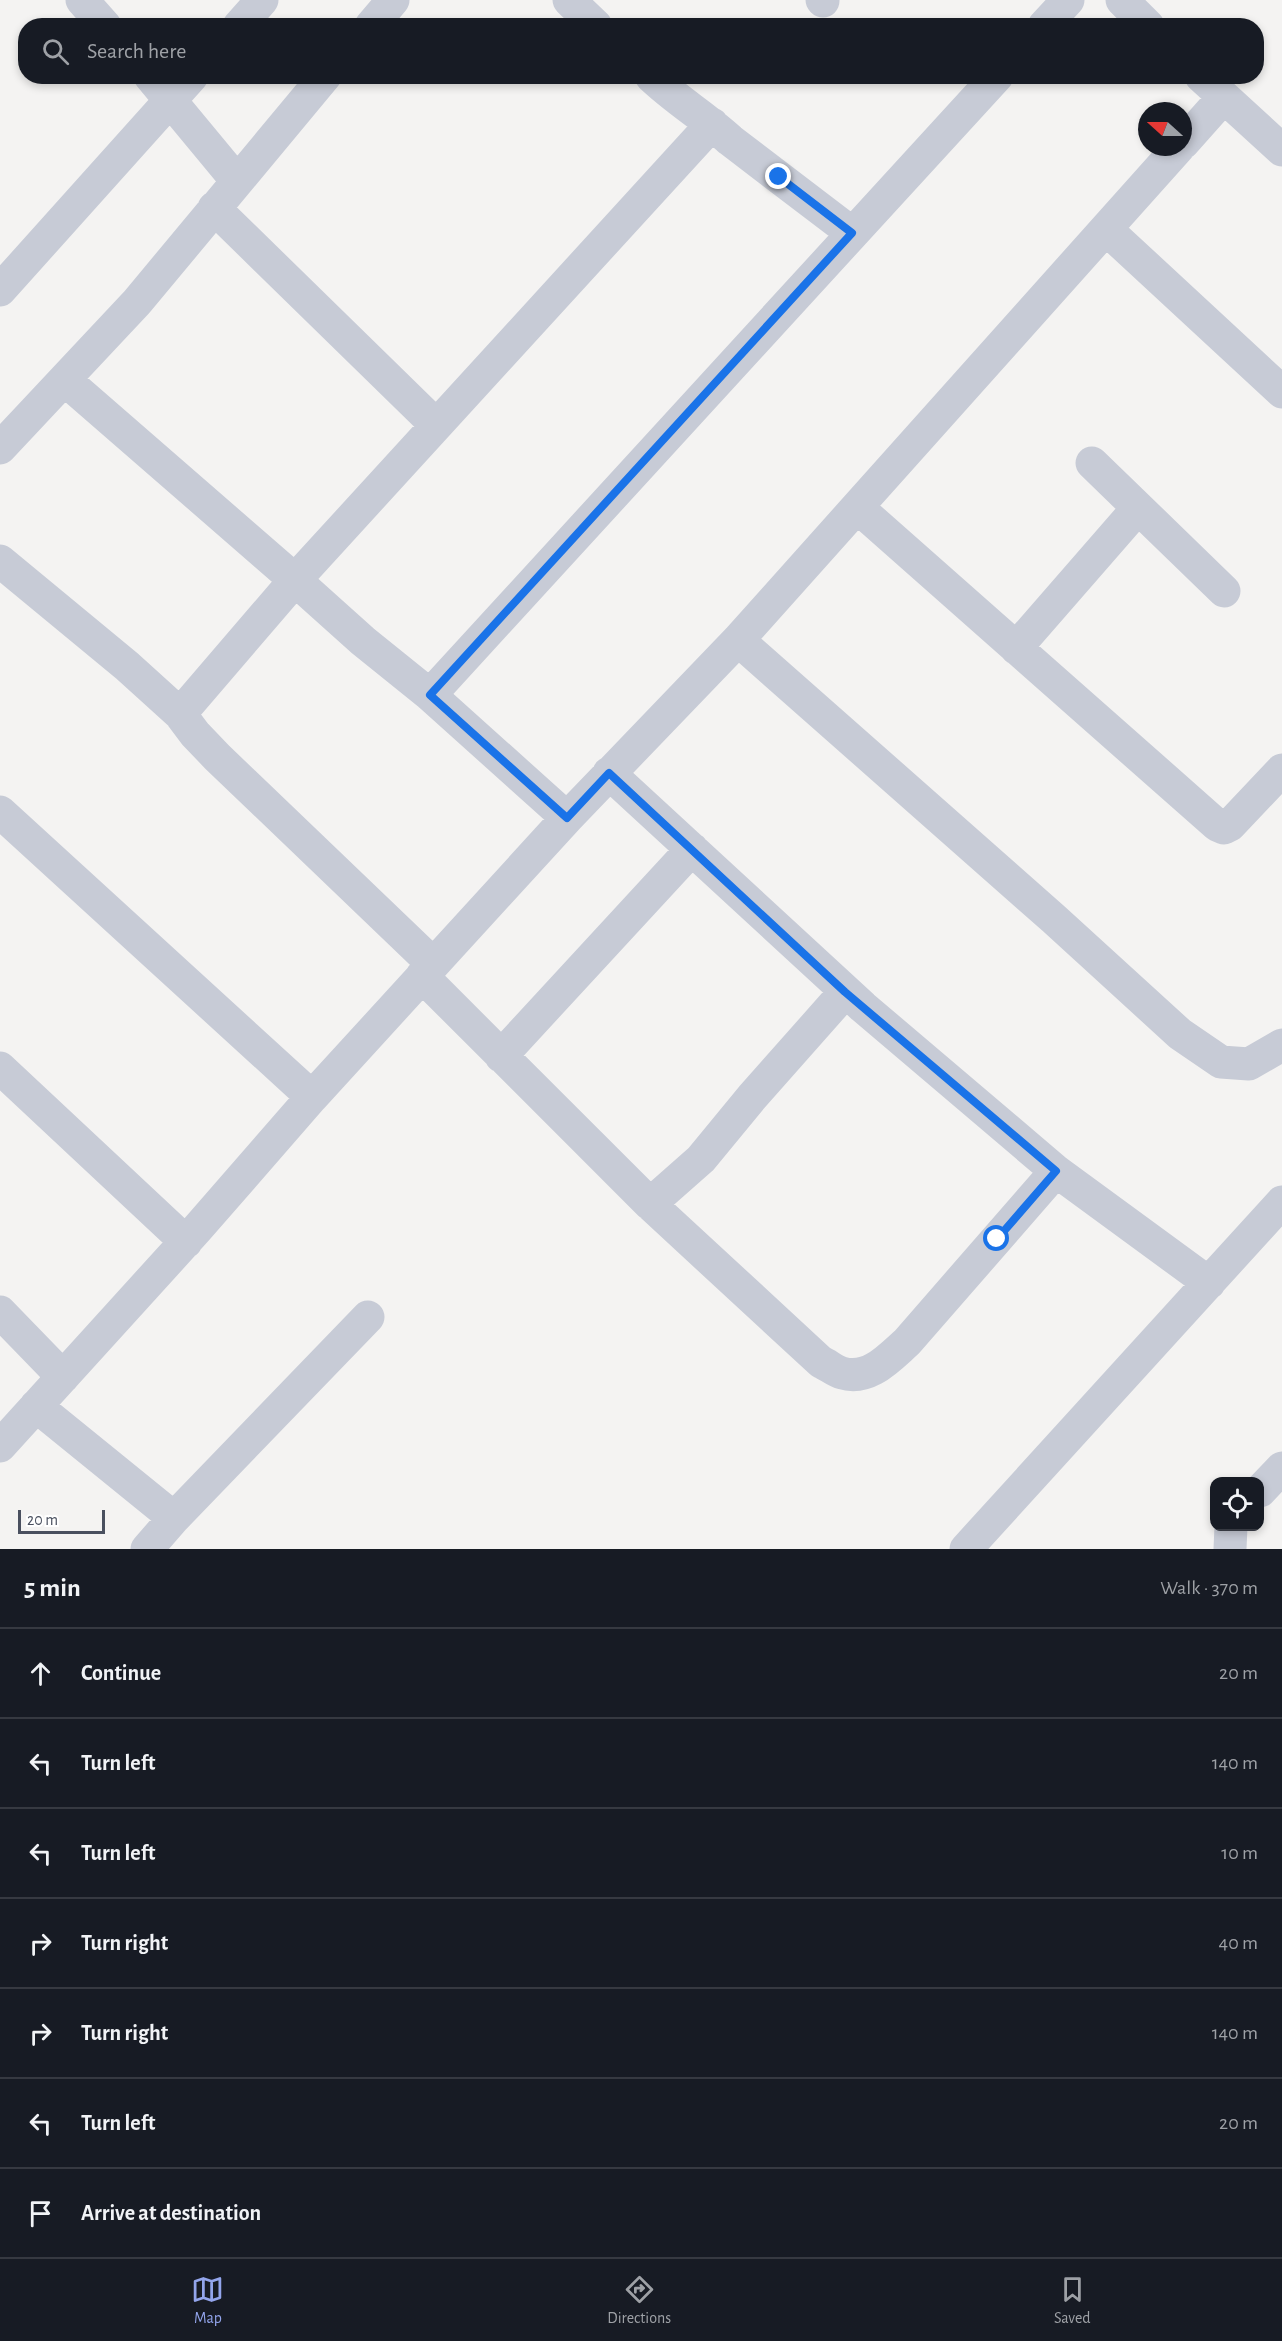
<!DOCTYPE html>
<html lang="en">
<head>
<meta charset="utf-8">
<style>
	body { margin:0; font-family:"Alegreya Sans",sans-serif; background:#242831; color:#f1f3f6 }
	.controls { position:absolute; right:18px; bottom:18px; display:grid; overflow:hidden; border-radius:12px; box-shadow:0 3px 9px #0003 }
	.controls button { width:54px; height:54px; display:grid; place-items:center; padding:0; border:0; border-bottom:2px solid #363941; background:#171b24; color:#f1f3f6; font:30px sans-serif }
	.compass { position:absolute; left:1138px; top:102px; width:54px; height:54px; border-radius:50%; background:#171b24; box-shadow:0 3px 9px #0003; rotate:291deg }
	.scale { position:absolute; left:18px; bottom:15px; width:87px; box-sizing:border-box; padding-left:6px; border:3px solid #4a505f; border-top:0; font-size:16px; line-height:21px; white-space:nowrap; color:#4a505f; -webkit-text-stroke:4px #fff; paint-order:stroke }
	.stop { position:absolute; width:18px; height:18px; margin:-14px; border:4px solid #1a73e8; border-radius:50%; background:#fff }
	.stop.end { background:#1a73e8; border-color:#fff; box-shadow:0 2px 6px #0008 }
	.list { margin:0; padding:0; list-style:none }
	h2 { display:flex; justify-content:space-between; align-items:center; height:78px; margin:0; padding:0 24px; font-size:26px }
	h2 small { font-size:20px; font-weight:400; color:#9ea1a6 }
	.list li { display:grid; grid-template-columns:39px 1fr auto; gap:18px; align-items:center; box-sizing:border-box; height:90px; padding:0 24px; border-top:2px solid #363941 }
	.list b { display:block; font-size:22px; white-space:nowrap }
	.list em { font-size:20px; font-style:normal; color:#9ea1a6 }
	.icon { flex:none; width:33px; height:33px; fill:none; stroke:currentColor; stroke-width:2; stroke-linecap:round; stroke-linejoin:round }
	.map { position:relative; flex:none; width:1282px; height:1549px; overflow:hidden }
	.search { position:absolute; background:#171b24; box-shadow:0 3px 9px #0003; left:18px; right:18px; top:18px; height:66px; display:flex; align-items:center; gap:15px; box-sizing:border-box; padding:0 21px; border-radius:24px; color:#9ea1a6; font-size:22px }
	.sheet { height:708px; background:#171b24 }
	nav { display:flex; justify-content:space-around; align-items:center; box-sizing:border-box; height:84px; border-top:2px solid #363941; background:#171b24; font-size:16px; color:#9ea1a6 }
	nav a { display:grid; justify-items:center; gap:3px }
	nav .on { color:#93a5ec }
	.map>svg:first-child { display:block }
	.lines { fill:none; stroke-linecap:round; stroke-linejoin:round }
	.minor { stroke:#c7cbd6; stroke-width:33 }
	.route { stroke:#1a73e8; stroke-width:8 }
</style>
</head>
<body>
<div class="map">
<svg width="1282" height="1549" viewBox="0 0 1282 1549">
	<rect width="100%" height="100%" fill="#f4f3f2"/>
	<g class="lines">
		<path class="minor" d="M82,0l23,26
			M569,0l27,26
			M822,0l1,1
			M1122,0l26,26
			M239,26l23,-26
			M371,26l22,-26
			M1044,26l24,-26
			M150,76l87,105
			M651,76c25,24 54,41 79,64l122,93
			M1201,76l81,74
			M1183,143l40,-45
			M214,208l222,217
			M1106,229l176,163
			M0,290l192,-214
			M65,380l230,200 417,-456
			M0,448l137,-146 188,-226
			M1092,463l132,128
			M857,507l360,318 7,3 6,-3 52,-55
			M0,561l127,105 53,48 115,-134 68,61 67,54 137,123
			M738,640l316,279 126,115 41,28 28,2 33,-19
			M1016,648l122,-140
			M430,695l567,-619
			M180,714l15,20 22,23 216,207
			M609,773l254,234 193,164 153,112
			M0,812l312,285
			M422,976l228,228 171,158c7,3 14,9 21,11 27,8 47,-15 65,-31l149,-171
			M501,1056l191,-207
			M0,1068l186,174
			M650,1204l51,-45 51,-62 93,-105
			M0,1312l63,65
			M36,1406l138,112
			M0,1446l197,-217 115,-132 255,-279 171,-178 441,-493
			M1260,1491l22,-23
			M147,1549l27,-31 194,-201
			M966,1549l316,-347
			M1230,1549l1,-23"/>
	</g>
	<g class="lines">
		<path class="route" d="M779,177l73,56 -422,462 137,123 42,-45 236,219 211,179 -59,68"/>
	</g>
</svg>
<div class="controls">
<button><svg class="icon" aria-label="locate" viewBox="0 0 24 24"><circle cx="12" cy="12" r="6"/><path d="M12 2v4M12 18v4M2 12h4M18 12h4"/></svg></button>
</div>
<svg class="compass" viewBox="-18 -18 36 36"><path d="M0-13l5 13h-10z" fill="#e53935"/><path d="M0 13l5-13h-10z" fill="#9ea1a6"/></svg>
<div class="scale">20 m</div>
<div class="stop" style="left:997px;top:1239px"></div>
<div class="stop end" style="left:779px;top:177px"></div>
<div class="search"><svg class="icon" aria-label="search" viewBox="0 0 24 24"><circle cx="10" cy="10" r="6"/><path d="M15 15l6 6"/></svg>Search here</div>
</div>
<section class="sheet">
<h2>5 min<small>Walk · 370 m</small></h2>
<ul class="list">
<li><svg class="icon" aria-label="ahead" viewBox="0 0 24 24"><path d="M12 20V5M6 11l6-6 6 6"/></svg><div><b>Continue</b></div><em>20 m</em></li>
<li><svg class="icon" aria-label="left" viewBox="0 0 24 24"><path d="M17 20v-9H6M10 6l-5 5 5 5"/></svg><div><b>Turn left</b></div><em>140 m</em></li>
<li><svg class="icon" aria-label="left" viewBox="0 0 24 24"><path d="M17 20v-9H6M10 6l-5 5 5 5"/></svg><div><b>Turn left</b></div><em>10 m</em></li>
<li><svg class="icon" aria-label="right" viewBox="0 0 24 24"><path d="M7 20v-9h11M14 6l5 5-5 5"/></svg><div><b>Turn right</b></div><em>40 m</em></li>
<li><svg class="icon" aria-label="right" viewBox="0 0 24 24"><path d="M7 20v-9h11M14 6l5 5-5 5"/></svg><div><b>Turn right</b></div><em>140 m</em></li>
<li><svg class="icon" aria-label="left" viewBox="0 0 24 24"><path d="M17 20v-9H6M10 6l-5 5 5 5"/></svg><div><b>Turn left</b></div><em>20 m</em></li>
<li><svg class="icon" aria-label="arrive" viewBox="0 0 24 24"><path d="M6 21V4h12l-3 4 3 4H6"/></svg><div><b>Arrive at destination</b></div></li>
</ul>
</section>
<nav>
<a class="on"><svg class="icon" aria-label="map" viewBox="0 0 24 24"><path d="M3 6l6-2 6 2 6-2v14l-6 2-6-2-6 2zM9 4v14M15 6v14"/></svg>Map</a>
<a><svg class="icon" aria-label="directions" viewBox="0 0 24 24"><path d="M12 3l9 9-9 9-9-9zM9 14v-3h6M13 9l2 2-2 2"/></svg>Directions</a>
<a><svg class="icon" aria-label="saved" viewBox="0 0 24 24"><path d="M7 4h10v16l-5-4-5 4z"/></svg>Saved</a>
</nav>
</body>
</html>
